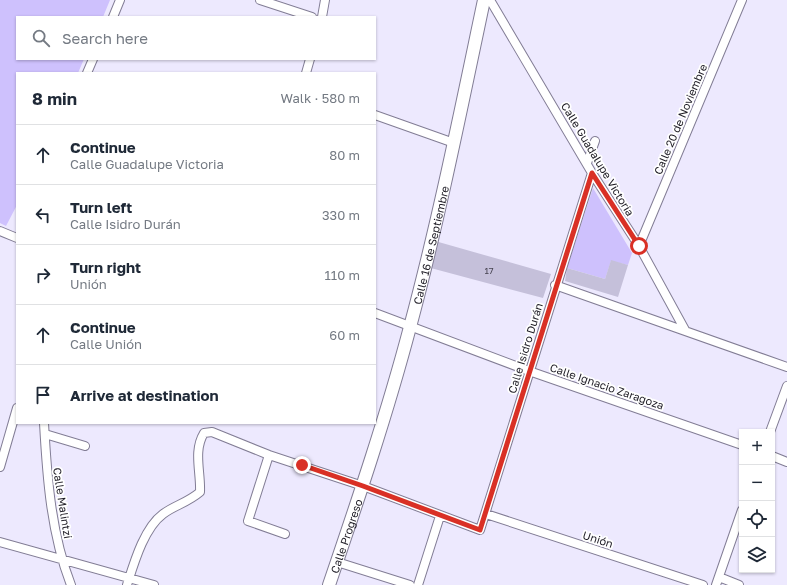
<!DOCTYPE html>
<html lang="en">
<head>
<meta charset="utf-8">
<style>
	body { margin:0; font-family:"Golos Text",sans-serif; background:#f6f6f7; color:#1f2937 }
	.controls { position:absolute; right:12px; bottom:12px; display:grid; overflow:hidden; border-radius:0px; box-shadow:0 1px 3px #0004 }
	.controls button { width:36px; height:36px; display:grid; place-items:center; padding:0; border:0; border-bottom:1px solid #e0e1e3; background:#fff; color:#1f2937; font:20px sans-serif }
	.stop { position:absolute; width:12px; height:12px; margin:-9px; border:3px solid #d93025; border-radius:50%; background:#fff }
	.stop.end { background:#d93025; border-color:#fff; box-shadow:0 1px 4px #0008 }
	.list { margin:0; padding:0; list-style:none }
	h2 { display:flex; justify-content:space-between; align-items:center; height:52px; margin:0; padding:0 16px; font-size:17px }
	h2 small { font-size:13px; font-weight:400; color:#747a83 }
	.list li { display:grid; grid-template-columns:26px 1fr auto; gap:12px; align-items:center; box-sizing:border-box; height:60px; padding:0 16px; border-top:1px solid #e0e1e3 }
	.list b { display:block; font-size:15px; white-space:nowrap }
	.list p { margin:0; font-size:13px; white-space:nowrap; color:#747a83 }
	.list em { font-size:13px; font-style:normal; color:#747a83 }
	.icon { flex:none; width:22px; height:22px; fill:none; stroke:currentColor; stroke-width:2; stroke-linecap:round; stroke-linejoin:round }
	.map { position:relative; flex:none; width:787px; height:585px; overflow:hidden }
	.search { position:absolute; background:#fff; box-shadow:0 1px 3px #0004; left:16px; top:16px; width:360px; height:44px; display:flex; align-items:center; gap:10px; box-sizing:border-box; padding:0 14px; border-radius:0px; color:#747a83; font-size:15px }
	.panel { position:absolute; background:#fff; box-shadow:0 1px 3px #0004; left:16px; top:72px; width:360px; height:352px; border-radius:0px }
	.map>svg:first-child { display:block }
	.green { fill:#cec1fd }
	.building { fill:#c5c0da }
	.lines { fill:none; stroke-linecap:round; stroke-linejoin:round }
	.street-casing { stroke:#827d95; stroke-width:10 }
	.secondary-casing { stroke:#827d95; stroke-width:14 }
	.street { stroke:#fff; stroke-width:8 }
	.secondary { stroke:#fff; stroke-width:12 }
	.route { stroke:#d93025; stroke-width:5 }
	.labels { text-anchor:middle; dominant-baseline:central; stroke-width:3.5; stroke-linejoin:round; paint-order:stroke }
	.number-label { font-size:9px; fill:#484552 }
	.street-label { font-size:11px; fill:#1e1c25; stroke:#fff }
</style>
</head>
<body>
<div class="map">
<svg width="787" height="585" viewBox="0 0 787 585">
	<rect width="100%" height="100%" fill="#ede9fe"/>
	<path class="green" d="M0,0h110l-7,17h-86v42h67l-6,14h-61v132l-11,21 -6,-3z
		M593,188l39,65 -4,12 -17,-4 -6,18 -38,-11z"/>
	<path class="building" d="M435,241l116,33 -8,24 -116,-31z
		M611,260l17,5 -10,32 -53,-16 2,-13 38,11z"/>
	<g class="lines">
		<defs>
			<path id="street" d="M260,0l52,17
				M490,0l102,173 47,73 46,84
				M113,17l7,-17
				M322,17l3,-17
				M87,73l6,-14
				M306,73l4,-14
				M375,115l79,28
				M587,163l8,-22
				M0,231l17,7
				M639,246l103,-246
				M555,285l232,82
				M375,313l154,58 213,74
				M44,423c3,54 7,111 27,162
				M770,432l17,-46
				M45,434l40,12
				M269,455l-21,66 37,13
				M772,456l15,6
				M0,467l17,-59
				M486,514l217,71
				M0,542l154,43
				M337,562l73,23
				M719,577l20,8
				M127,585c7,-22 17,-57 36,-71 12,-9 24,-11 37,-22 1,-20 -7,-41 4,-59l8,-1 57,23 94,31 117,44 112,-357
				M418,585l22,-69
				M716,585l26,-75"/>
			<g id="secondary">
				<path id="s1" d="M329,585c29,-85 58,-171 81,-258 29,-108 51,-218 74,-327"/>
			</g>
		</defs>
		<use href="#street" class="street-casing"/>
		<use href="#secondary" class="secondary-casing"/>
		<use href="#street" class="street"/>
		<use href="#secondary" class="secondary"/>
	</g>
	<g class="lines">
		<path class="route" d="M302,465l61,21 117,44 112,-357 47,73"/>
	</g>
	<g class="labels">
		<g class="number-label">
			<text x="489" y="270">17</text>
		</g>
		<g class="street-label">
			<text transform="translate(680 119) rotate(-67)">Calle 20 de Noviembre</text>
			<text transform="translate(598 159) rotate(59)">Calle Guadalupe Victoria</text>
			<text stroke="none"><textPath href="#s1" startOffset="355">Calle 16 de Septiembre</textPath></text>
			<text transform="translate(525 348) rotate(-73)">Calle Isidro Durán</text>
			<text transform="translate(607 386) rotate(19)">Calle Ignacio Zaragoza</text>
			<text transform="translate(63 503) rotate(81)">Calle Malintzi</text>
			<text stroke="none"><textPath href="#s1" startOffset="52">Calle Progreso</textPath></text>
			<text transform="translate(598 539) rotate(18)">Unión</text>
		</g>
	</g>
</svg>
<div class="controls">
<button>+</button>
<button>−</button>
<button><svg class="icon" aria-label="locate" viewBox="0 0 24 24"><circle cx="12" cy="12" r="6"/><path d="M12 2v4M12 18v4M2 12h4M18 12h4"/></svg></button>
<button><svg class="icon" aria-label="layers" viewBox="0 0 24 24"><path d="M12 4l9 5-9 5-9-5zM3 14l9 5 9-5"/></svg></button>
</div>
<div class="stop" style="left:639px;top:246px"></div>
<div class="stop end" style="left:302px;top:465px"></div>
<div class="search"><svg class="icon" aria-label="search" viewBox="0 0 24 24"><circle cx="10" cy="10" r="6"/><path d="M15 15l6 6"/></svg>Search here</div>
<section class="panel">
<h2>8 min<small>Walk · 580 m</small></h2>
<ul class="list">
<li><svg class="icon" aria-label="ahead" viewBox="0 0 24 24"><path d="M12 20V5M6 11l6-6 6 6"/></svg><div><b>Continue</b><p>Calle Guadalupe Victoria</p></div><em>80 m</em></li>
<li><svg class="icon" aria-label="left" viewBox="0 0 24 24"><path d="M17 20v-9H6M10 6l-5 5 5 5"/></svg><div><b>Turn left</b><p>Calle Isidro Durán</p></div><em>330 m</em></li>
<li><svg class="icon" aria-label="right" viewBox="0 0 24 24"><path d="M7 20v-9h11M14 6l5 5-5 5"/></svg><div><b>Turn right</b><p>Unión</p></div><em>110 m</em></li>
<li><svg class="icon" aria-label="ahead" viewBox="0 0 24 24"><path d="M12 20V5M6 11l6-6 6 6"/></svg><div><b>Continue</b><p>Calle Unión</p></div><em>60 m</em></li>
<li><svg class="icon" aria-label="arrive" viewBox="0 0 24 24"><path d="M6 21V4h12l-3 4 3 4H6"/></svg><div><b>Arrive at destination</b></div></li>
</ul>
</section>
</div>
</body>
</html>
